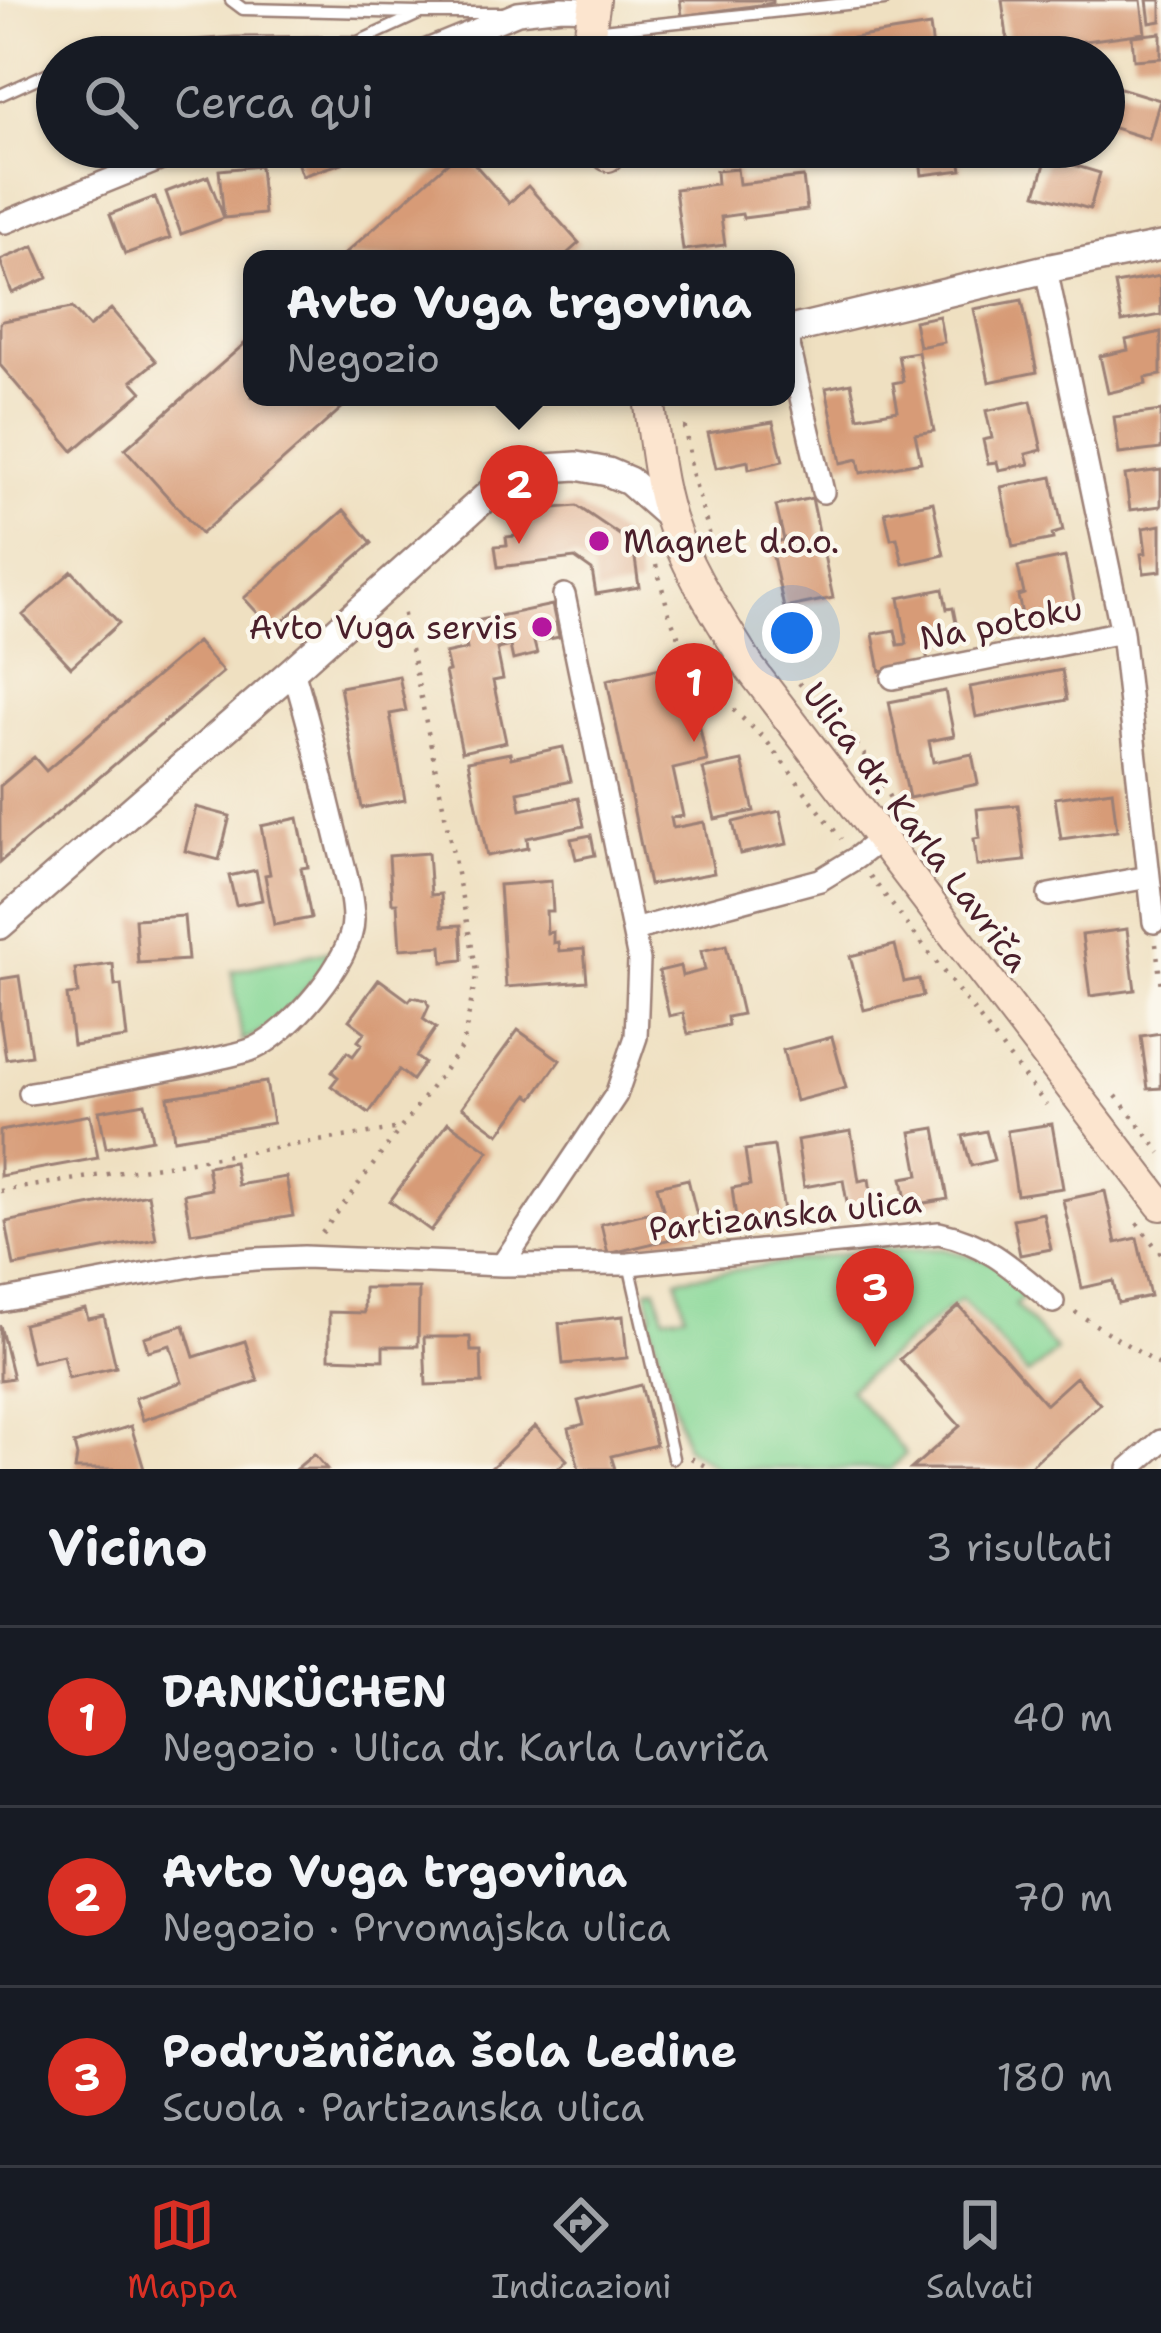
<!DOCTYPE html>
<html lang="it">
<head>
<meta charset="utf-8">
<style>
	body { margin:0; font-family:"Shantell Sans",sans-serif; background:#242831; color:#f1f3f6 }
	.you { position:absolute; left:792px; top:633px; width:42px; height:42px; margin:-30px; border:9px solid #fff; border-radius:50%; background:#1a73e8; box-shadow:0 0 0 18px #1a73e833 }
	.badge { display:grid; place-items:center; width:78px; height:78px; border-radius:50%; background:#d93025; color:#fff; font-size:39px; font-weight:700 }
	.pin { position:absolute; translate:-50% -99px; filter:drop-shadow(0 3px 6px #0008) }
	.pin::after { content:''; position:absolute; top:63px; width:42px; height:36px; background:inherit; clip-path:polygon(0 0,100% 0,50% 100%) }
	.popup { position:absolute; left:243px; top:250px; width:552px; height:156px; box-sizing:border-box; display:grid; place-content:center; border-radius:24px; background:#171b24; filter:drop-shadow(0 3px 9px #0005); font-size:39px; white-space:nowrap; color:#9ea1a6 }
	.popup b { font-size:45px; color:#f1f3f6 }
	.popup::after { content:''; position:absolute; left:50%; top:100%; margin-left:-24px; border:24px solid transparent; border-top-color:#171b24 }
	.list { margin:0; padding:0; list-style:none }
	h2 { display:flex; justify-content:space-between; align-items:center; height:156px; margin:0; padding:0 48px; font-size:51px }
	h2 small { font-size:39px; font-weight:400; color:#9ea1a6 }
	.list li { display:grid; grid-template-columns:78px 1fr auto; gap:36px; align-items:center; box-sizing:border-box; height:180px; padding:0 48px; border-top:3px solid #363941 }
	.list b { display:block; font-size:45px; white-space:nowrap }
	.list p { margin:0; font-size:39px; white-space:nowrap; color:#9ea1a6 }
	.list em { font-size:39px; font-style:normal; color:#9ea1a6 }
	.icon { flex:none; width:66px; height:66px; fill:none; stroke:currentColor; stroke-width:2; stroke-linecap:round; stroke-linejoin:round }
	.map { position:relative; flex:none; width:1161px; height:1469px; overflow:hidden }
	.search { position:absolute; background:#171b24; box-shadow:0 3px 9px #0004; left:36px; right:36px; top:36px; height:132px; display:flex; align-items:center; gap:30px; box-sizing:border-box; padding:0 42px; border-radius:66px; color:#9ea1a6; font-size:45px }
	.sheet { height:696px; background:#171b24 }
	nav { display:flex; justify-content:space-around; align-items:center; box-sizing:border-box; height:168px; border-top:3px solid #363941; background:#171b24; font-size:33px; color:#9ea1a6 }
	nav a { display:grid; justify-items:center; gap:6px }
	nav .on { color:#d93025 }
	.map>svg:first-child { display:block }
	.green { fill:#87d796; stroke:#687b60; stroke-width:3 }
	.building { fill:#d79b77 }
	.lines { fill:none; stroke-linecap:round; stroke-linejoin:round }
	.service-casing { stroke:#9c8076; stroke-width:15 }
	.minor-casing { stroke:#9c8076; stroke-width:26 }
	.tertiary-casing { stroke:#9c8076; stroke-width:32 }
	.secondary-casing { stroke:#9c8076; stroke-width:34 }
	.path { stroke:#9c8076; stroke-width:4.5; stroke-dasharray:3 9; stroke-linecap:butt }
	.service { stroke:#fff; stroke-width:10 }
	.minor { stroke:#fff; stroke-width:21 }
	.tertiary { stroke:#fff; stroke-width:27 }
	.secondary { stroke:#fce5cf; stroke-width:30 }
	.poi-dot { fill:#b5179e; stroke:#fbf7ec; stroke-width:4.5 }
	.labels { text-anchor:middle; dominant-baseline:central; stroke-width:9; stroke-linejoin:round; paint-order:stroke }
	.poi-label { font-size:33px; fill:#4a1f2b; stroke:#fbf7ec; text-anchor:start }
	.street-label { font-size:33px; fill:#4a1f2b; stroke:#fbf7ec }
</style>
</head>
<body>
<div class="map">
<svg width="1161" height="1469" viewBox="0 0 1161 1469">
	<rect width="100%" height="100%" fill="#fbf7ec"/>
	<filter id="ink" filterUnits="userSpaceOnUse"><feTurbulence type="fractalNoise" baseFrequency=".00833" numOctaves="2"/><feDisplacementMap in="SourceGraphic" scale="24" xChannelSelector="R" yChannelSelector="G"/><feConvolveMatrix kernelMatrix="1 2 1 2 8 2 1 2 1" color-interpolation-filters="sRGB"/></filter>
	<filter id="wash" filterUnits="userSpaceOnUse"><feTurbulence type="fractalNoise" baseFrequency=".004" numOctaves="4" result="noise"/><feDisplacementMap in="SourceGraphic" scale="48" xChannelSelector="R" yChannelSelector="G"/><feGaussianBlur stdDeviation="2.7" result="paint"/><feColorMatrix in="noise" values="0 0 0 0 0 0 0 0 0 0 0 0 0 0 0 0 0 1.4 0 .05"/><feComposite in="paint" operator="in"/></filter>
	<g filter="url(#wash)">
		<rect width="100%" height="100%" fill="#efe0c1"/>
		<path class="green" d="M334,950c-27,38 -48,73 -92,91l-10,-70z
			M875,1249h69l58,15 27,28 -14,13 42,46 -29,24 -67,-76 -112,90 57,65 -16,15h-172l-32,-22 -37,-128 4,-6 -6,-23 9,-3 8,29 21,-2 -8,-35z"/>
		<g id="blocks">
			<path class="building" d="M680,0h93v3l-91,13z
				M1002,0h139l4,33 -136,18z
				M1147,0h14v21l-11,2z
				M930,26l4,31h-177v-3l78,-10 -1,-3z
				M1161,33v25l-27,2 -2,-24z
				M1107,84l53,16 -11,39 -45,-14v-31z
				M292,147h45l5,16 -40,13z
				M639,147h28l2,13 -28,2z
				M687,147h52l1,8 -52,6z
				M918,147h40l4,23 -40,5z
				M462,150l47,53 19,-17 51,57 -18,16h-222z
				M1047,157l53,16 -10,36 -54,-15z
				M260,166l4,48 -40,4 -5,-48z
				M737,169l2,15 64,-7 4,33 -64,8 -1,-4 -21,3 4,28 -42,5 -8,-61 42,-5 -1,-13z
				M208,176l16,42 -43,16 -15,-42z
				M155,197l15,41 -45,16 -15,-40z
				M34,246l14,32 -36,15 -12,-33z
				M1160,276l1,39 -39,7 -7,-38z
				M1022,300l15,72 -48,10 -15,-73z
				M72,308l17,19 22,-18 45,52 -24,20 10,11 -69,59 -73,-86v-42l3,-2z
				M939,316l5,26 -25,5 -5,-26z
				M1161,332v43l-16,3 1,6 -38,9 -8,-37 28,-6 -2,-10z
				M252,337v60h102l-153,137 -76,-85z
				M918,352l16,79 -19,3 6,28 -60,11 -3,-14 -17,4 -15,-75 25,-5 7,34 40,-7 -5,-27 10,-2 -5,-26z
				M1031,401l11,49 -16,4 3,10 -30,6 -2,-8 -9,1 -5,-23 9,-2 -6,-27z
				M1161,411v38l-42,5 -5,-37z
				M773,422l10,39 -34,8 -1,-8 -32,7 -8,-35z
				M1161,470v36l-31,4 -5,-35z
				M1052,477l11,54 -11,3 1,5 -40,8 -12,-60z
				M812,498l21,100 -49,10 -14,-65 14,-3 -8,-34z
				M933,502l11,53 -41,9 -6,-26 -6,1 -6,-27z
				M577,506l56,38 6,43 -43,7 -4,-24 -17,-12 -77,9 -3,-21 12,-1 -1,-8 10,-1 -1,-8 10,-1v-6l9,-2 -1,-9z
				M344,510l28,33 -99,87 -29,-32z
				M1161,525v46l-17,2 -3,-19 5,-1 -3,-25z
				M1065,557l12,57 -53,10 -6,-28 6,-2 -6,-27z
				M72,571l47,52 -48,44 -48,-52z
				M943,589l4,20 6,-1 6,30 -34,7 3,17 -48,9 -7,-37 22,-4 3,15 9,-1 -8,-46z
				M552,605l7,32 -25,5 3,12 -24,6 -3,-14 -13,3 6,30 -10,2 13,61 -44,10 -17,-80 4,-1 -4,-17 22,-5 -5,-25z
				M197,642l26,30 -223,190v-76l34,-29 12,14z
				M665,667l4,23 13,-3 6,25 8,-2 11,51 -34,8 10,47 -12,2 2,10 31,-6 10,51 -65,12 -42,-205z
				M1062,670l5,30 -91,17 -6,-30z
				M399,676l7,35 -16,3 15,86 -43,8 -22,-121z
				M945,691l9,45 -25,5 4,21 39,-8 6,30 -69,14 -20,-96z
				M563,747l8,34 -53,11 3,18 57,-12 6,28 -57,12 1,10 -41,8 -19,-95 42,-8 1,5z
				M742,761l12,50 -39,8 -12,-50z
				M1112,790l5,41 -56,8 -6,-41z
				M1018,805l7,56 -48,5 -3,-27 6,-1 -3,-29z
				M196,807l34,9 -11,44 -34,-9z
				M780,811l7,33 -47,10 -7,-32z
				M298,818l10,49 -7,1 10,50 -37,7 -9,-50 5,-1 -9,-48z
				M591,835l4,20 -19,4 -5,-20z
				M428,853l3,42 10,-1 2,32 18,-1 2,35 -20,2 -1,-16 -42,3 -3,-46h-5l-3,-47z
				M256,870l6,30 -26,5 -7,-29z
				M551,881l2,30h-7l1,22 6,-1v11l5,-1 1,9 25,-2 3,32 -81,6 -7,-102z
				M184,916l4,44 -50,3 -3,-44z
				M1127,929l8,61 -45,6 -8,-61z
				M726,945l16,69 -15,3 1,8 -40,9 -5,-21 -14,3 -10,-45 21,-5 2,10 23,-6 -4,-19z
				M895,945l9,37 15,-3 4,17 -59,14 -14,-54z
				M113,964l2,22 6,-1 6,53 -54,7 -6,-50 11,-1 -3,-25z
				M19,976l12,79 -25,4 -6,-40v-40z
				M379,979l30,22 3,-4 14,3 3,6 -6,13 13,9 -20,29 8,6 -12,17 -13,-10 -30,43 -38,-27 7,-9 -6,-5 15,-20 6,4 9,-12 -4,-3 7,-9 -16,-12z
				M518,1030l42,30 -27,38 -5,-3 -29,39 -37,-27z
				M1161,1033v55l-13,1 -7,-53z
				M832,1037l14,51 -50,13 -13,-51z
				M266,1082l7,41 -99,16 -6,-42z
				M145,1103l7,36 -46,9 -7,-37z
				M90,1115l8,43 -98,18v-45z
				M448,1122l41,29 -58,80 -41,-30z
				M1052,1124l11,64 -46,7 -10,-64z
				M935,1128l13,71 -41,7 -5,-28 17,-3 -8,-43z
				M851,1131l8,50 10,-2 4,26 -25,3 -5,-28 -39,7 -7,-47z
				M986,1131l8,29 -23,6 -8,-30z
				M774,1146l11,72 -48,7 -5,-37 18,-3 -5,-35z
				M234,1162l4,23 48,-8 7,39 -102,17 -7,-39 27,-5 -4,-23z
				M688,1179l13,53 -93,22 -7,-30 62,-15 -6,-23z
				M1105,1191l11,52 21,-5 13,58 -32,7 -5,-22 -31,7 -19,-88z
				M148,1194l8,45 -142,27 -8,-44z
				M1043,1213l8,36 -31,6 -7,-36z
				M364,1288h55l-1,58h-35v14l-54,-2v-46l35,1z
				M959,1306l87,98 30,-27 24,27 -73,65h-116l49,-43 -60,-67z
				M85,1309l3,10 16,-3 12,51 -48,11 -5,-23 -31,7 -9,-38z
				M623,1316l4,42 -64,6 -4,-41z
				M0,1325l13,53 -13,2z
				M184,1325l10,32 51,-16 13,40 -115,39 -8,-22 47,-16 -12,-37 -22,6 -4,-14z
				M424,1337h46l1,14h10l1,32 -56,2z
				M641,1385l15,60 -45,11 4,13h-36l-10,-41 15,-4 -6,-23z
				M131,1426l13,43h-69l2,-13 -3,-12z
				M535,1426l32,34 -10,9h-67z
				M314,1454l13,15h-31z"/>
		</g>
	</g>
	<g filter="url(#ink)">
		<use href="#blocks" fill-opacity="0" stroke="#9c8076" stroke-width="3"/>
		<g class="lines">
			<defs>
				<path id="service" d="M231,0l12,9 174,4
					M593,31l291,-31
					M106,57l57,-9 72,-5 123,-1 63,-29h81
					M0,95l57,-26
					M629,1264l44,194"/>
				<path id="minor" d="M410,57l108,-44 44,-5 31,1
					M6,222l185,-75
					M1046,269l76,363 32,290
					M786,333l37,159
					M893,678l229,-46
					M1049,895l100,-18
					M633,930l187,-50 36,-22 23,-18
					M30,1093c60,-10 121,-19 181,-33 14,-4 31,-6 44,-12 35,-16 98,-88 98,-128 0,-26 -10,-55 -16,-81 -14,-57 -27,-114 -44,-169
					M502,1265l114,-170 20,-58 3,-77 -75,-365
					M0,1301l207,-38 49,-4 48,-2 198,8 127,-1 310,-31c49,10 77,38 114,69
					M1129,1469l32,-28"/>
				<path id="tertiary" d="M786,331l260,-62 115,-23
					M0,925l293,-255 223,-200 61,-4 31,6 21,9 41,36"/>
				<path id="secondary" d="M592,57l-3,-19 6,-38
					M607,147l1,9
					M649,397c5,40 9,83 21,121 17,54 51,102 80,150l411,537"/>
			</defs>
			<use href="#service" class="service-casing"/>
			<use href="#minor" class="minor-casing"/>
			<use href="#tertiary" class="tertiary-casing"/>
			<use href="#secondary" class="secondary-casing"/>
			<path class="path" d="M683,428h2l7,44 20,71
				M656,565l14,52 20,45 15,22 60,55 76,100
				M799,683l51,52 25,35 19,36
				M870,876l176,229
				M1156,944l5,43
				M1116,1096l45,57
				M0,1191l401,-63
				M1137,1223l24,31
				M322,1233l141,-188 14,-74 -74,-361
				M1075,1312l86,54
				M691,1458l19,11"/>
			<use href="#service" class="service"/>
			<use href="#minor" class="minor"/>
			<use href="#tertiary" class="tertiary"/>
			<use href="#secondary" class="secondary"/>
		</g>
	</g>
	<g class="poi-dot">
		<circle cx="599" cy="541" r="12"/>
		<circle cx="542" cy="627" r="12"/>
	</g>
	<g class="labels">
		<g class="poi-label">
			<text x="623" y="541">Magnet d.o.o.</text>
			<text x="518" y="627" text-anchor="end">Avto Vuga servis</text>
		</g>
		<g class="street-label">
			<text transform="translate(1001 623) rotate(-11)">Na potoku</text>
			<text transform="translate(916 827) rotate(53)">Ulica dr. Karla Lavriča</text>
			<text transform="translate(785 1215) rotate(-6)">Partizanska ulica</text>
		</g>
	</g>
</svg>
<div class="you"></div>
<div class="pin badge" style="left:694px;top:742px">1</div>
<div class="pin badge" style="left:519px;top:544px">2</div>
<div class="popup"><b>Avto Vuga trgovina</b>Negozio</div>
<div class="pin badge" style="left:875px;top:1347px">3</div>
<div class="search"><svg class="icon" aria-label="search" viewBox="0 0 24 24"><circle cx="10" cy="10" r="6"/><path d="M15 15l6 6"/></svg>Cerca qui</div>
</div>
<section class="sheet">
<h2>Vicino<small>3 risultati</small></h2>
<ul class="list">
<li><span class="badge">1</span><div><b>DANKÜCHEN</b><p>Negozio · Ulica dr. Karla Lavriča</p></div><em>40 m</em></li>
<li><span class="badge">2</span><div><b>Avto Vuga trgovina</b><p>Negozio · Prvomajska ulica</p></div><em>70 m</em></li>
<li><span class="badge">3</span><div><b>Podružnična šola Ledine</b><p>Scuola · Partizanska ulica</p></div><em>180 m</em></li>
</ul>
</section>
<nav>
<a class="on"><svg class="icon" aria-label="map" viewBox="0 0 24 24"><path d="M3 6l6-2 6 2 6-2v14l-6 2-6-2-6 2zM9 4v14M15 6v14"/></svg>Mappa</a>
<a><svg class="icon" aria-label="directions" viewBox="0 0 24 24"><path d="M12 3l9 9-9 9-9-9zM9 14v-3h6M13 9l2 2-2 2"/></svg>Indicazioni</a>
<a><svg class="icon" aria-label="saved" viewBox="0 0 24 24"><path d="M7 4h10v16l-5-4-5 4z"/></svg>Salvati</a>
</nav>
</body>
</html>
